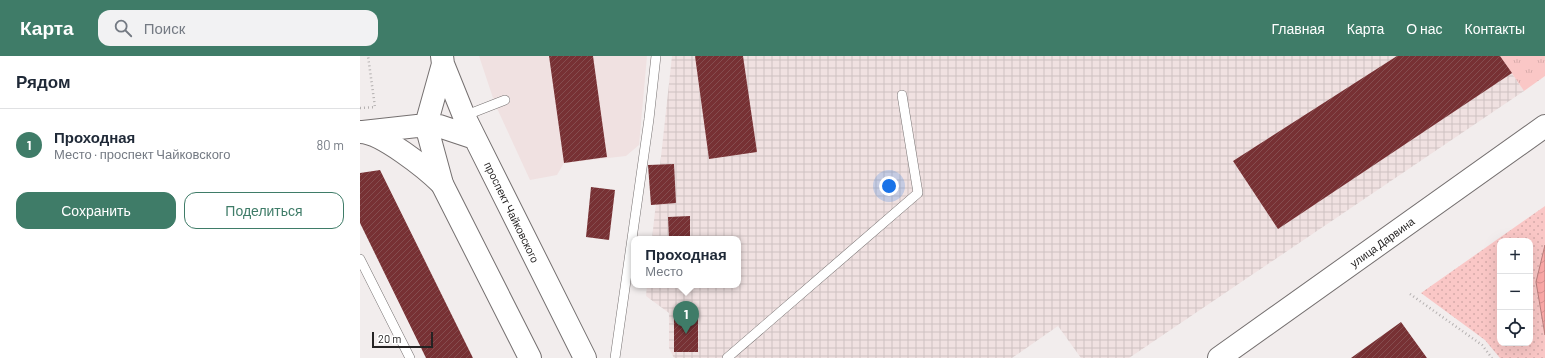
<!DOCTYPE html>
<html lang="ru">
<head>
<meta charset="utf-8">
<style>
	body { margin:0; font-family:Barlow,sans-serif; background:#f2f2f3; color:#1f2937 }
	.controls { position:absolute; right:12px; bottom:12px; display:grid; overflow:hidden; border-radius:8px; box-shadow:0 4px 16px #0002 }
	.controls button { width:36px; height:36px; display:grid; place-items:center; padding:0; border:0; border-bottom:1px solid #e0e1e3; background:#fff; color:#1f2937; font:20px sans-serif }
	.scale { position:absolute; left:12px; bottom:10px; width:61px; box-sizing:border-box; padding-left:4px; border:2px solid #252323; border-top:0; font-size:11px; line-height:14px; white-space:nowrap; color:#252323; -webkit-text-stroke:3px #fff; paint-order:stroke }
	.you { position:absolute; left:529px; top:130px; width:14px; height:14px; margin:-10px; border:3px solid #fff; border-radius:50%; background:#1a73e8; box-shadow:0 0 0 6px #1a73e833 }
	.badge { display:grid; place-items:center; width:26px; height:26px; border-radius:50%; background:#3f7c68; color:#fff; font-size:13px; font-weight:700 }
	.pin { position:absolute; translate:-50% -33px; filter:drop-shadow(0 1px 2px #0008) }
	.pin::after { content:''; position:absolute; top:21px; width:14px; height:12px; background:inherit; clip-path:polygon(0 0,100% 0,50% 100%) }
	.popup { position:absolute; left:271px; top:180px; width:110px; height:52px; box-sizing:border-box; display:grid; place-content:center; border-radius:8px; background:#fff; filter:drop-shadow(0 1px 3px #0005); font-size:13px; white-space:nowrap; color:#747a83 }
	.popup b { font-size:15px; color:#1f2937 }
	.popup::after { content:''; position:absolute; left:50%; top:100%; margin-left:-8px; border:8px solid transparent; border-top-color:#fff }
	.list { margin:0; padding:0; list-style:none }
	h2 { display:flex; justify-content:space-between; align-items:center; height:52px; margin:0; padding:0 16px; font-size:17px }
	h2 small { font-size:13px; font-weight:400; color:#747a83 }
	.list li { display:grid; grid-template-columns:26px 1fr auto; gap:12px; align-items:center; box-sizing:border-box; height:72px; padding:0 16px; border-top:1px solid #e0e1e3 }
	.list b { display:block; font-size:15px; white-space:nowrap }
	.list p { margin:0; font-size:13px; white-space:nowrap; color:#747a83 }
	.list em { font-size:13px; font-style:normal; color:#747a83 }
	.actions { display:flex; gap:8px; padding:12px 16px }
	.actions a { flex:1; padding:9px 0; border:1px solid #3f7c68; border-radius:12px; text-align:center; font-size:14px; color:#3f7c68 }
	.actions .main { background:#3f7c68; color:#fff }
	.icon { flex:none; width:22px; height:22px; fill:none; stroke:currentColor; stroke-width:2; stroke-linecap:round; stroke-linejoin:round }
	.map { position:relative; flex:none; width:1185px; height:302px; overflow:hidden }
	header { display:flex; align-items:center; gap:24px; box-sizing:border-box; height:56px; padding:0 20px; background:#3f7c68; color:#fff }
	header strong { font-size:19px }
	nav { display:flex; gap:22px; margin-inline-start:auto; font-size:14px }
	.search { width:280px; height:36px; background:#f2f2f3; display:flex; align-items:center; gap:10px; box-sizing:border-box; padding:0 14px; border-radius:12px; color:#747a83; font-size:15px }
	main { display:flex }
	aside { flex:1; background:#fff }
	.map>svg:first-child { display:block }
	.built { fill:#f0e1e1 }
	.industrial { fill:url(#industrial-grid) }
	.grass { fill:url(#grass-dots); fill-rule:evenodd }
	.park { fill:url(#park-tufts) }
	.water { fill:url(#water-waves); stroke:#bb807f }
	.building { fill:url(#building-hatch) }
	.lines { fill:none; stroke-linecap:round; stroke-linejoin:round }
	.service-casing { stroke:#757070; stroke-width:10 }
	.tertiary-casing { stroke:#757070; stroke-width:24 }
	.secondary-casing { stroke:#757070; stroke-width:24 }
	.primary-casing { stroke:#757070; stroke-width:24 }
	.path { stroke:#b4b0b0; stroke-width:2.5; stroke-dasharray:1 3; stroke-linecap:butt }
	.service { stroke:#fff; stroke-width:9 }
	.tertiary { stroke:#fff; stroke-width:22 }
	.secondary { stroke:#fff; stroke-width:22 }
	.primary { stroke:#fff; stroke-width:22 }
	.labels { text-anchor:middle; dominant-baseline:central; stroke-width:4; stroke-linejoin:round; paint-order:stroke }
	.street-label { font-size:11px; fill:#252323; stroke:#fff }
</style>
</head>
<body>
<header>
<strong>Карта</strong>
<div class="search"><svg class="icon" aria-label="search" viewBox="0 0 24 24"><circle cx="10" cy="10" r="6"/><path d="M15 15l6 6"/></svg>Поиск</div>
<nav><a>Главная</a><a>Карта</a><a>О нас</a><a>Контакты</a></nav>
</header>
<main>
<aside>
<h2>Рядом<small></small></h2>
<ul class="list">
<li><span class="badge">1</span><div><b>Проходная</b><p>Место · проспект Чайковского</p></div><em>80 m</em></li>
</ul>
<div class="actions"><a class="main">Сохранить</a><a>Поделиться</a></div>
</aside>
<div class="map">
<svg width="1185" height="302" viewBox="0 0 1185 302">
	<defs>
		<pattern id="industrial-grid" width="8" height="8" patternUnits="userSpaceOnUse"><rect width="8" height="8" fill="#f0e1e1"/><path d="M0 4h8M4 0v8" fill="none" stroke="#cec1c1"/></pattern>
		<pattern id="grass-dots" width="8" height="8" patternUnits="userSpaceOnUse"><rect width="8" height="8" fill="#fac7c6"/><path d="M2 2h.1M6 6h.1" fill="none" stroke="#d6abaa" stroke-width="1.8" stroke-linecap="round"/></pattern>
		<pattern id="park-tufts" width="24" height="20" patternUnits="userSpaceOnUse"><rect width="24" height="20" fill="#fac7c6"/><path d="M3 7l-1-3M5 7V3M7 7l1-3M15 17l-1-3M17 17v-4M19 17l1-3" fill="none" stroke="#d6abaa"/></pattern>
		<pattern id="water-waves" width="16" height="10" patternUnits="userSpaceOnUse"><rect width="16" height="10" fill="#fba8a7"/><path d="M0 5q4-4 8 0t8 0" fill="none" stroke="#d7908f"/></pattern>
		<pattern id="building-hatch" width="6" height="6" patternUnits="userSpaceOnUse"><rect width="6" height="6" fill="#773134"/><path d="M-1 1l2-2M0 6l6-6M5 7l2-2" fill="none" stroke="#854d4f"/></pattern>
	</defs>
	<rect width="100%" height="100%" fill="#f2eded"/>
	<path class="built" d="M119,0h168l-8,89 -13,11 -62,7 -7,12 -27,5 -35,-76z"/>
	<path class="industrial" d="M312,0h828l24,35 -395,267h-48l-23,-32 -46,32h-338l-5,-10v-35l-23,-17 1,-11h91v-46h-86z"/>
	<path class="grass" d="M1185,150v152h-45l-15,-18 -64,-47zM1140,185h30v102h-30z"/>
	<path class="park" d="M1140,0h45v20l-21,15z"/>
	<path class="water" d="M1185,189v90l-9,-53z"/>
	<path class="building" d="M189,0h44l14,101 -43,6z
		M335,0h48l14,96 -48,7z
		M1037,0h103l12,17 -234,156 -45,-68z
		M314,108l2,39 -25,2 -3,-40z
		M20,114l93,188h-47l-66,-135v-50z
		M231,131l24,3 -6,50 -23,-3z
		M330,160v23h-21l-1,-22z
		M314,260h24v36h-24z
		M1041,266l26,36h-76z"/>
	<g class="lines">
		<defs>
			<path id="service" d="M104,60l41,-16
				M0,203l50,99
				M255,302l34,-239 7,-63
				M367,302l191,-165 -16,-98"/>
			<path id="tertiary" d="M0,76c21,0 67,37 82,52"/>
			<path id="secondary" d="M859,302l326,-232"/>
			<path id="primary" d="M82,0l1,8 21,52 121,242
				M83,8l-17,61 16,59 88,174
				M3,76l63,-7 13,1 36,12"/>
		</defs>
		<use href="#service" class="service-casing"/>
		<use href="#tertiary" class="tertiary-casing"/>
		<use href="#secondary" class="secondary-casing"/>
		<use href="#primary" class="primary-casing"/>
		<path class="path" d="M0,52l15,-1 -7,-51
			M1050,238l72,51 10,13"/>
		<use href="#service" class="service"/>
		<use href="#tertiary" class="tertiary"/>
		<use href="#secondary" class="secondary"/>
		<use href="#primary" class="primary"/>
	</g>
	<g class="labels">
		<g class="street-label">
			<text transform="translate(152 156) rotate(64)">проспект Чайковского</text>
			<text transform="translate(1022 186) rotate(-36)">улица Дарвина</text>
		</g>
	</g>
</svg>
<div class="controls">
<button>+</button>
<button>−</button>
<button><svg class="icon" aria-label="locate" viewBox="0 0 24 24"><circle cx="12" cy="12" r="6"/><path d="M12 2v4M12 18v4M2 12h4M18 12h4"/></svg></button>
</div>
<div class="scale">20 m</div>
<div class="you"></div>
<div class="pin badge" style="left:326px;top:278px">1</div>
<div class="popup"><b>Проходная</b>Место</div>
</div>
</main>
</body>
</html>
